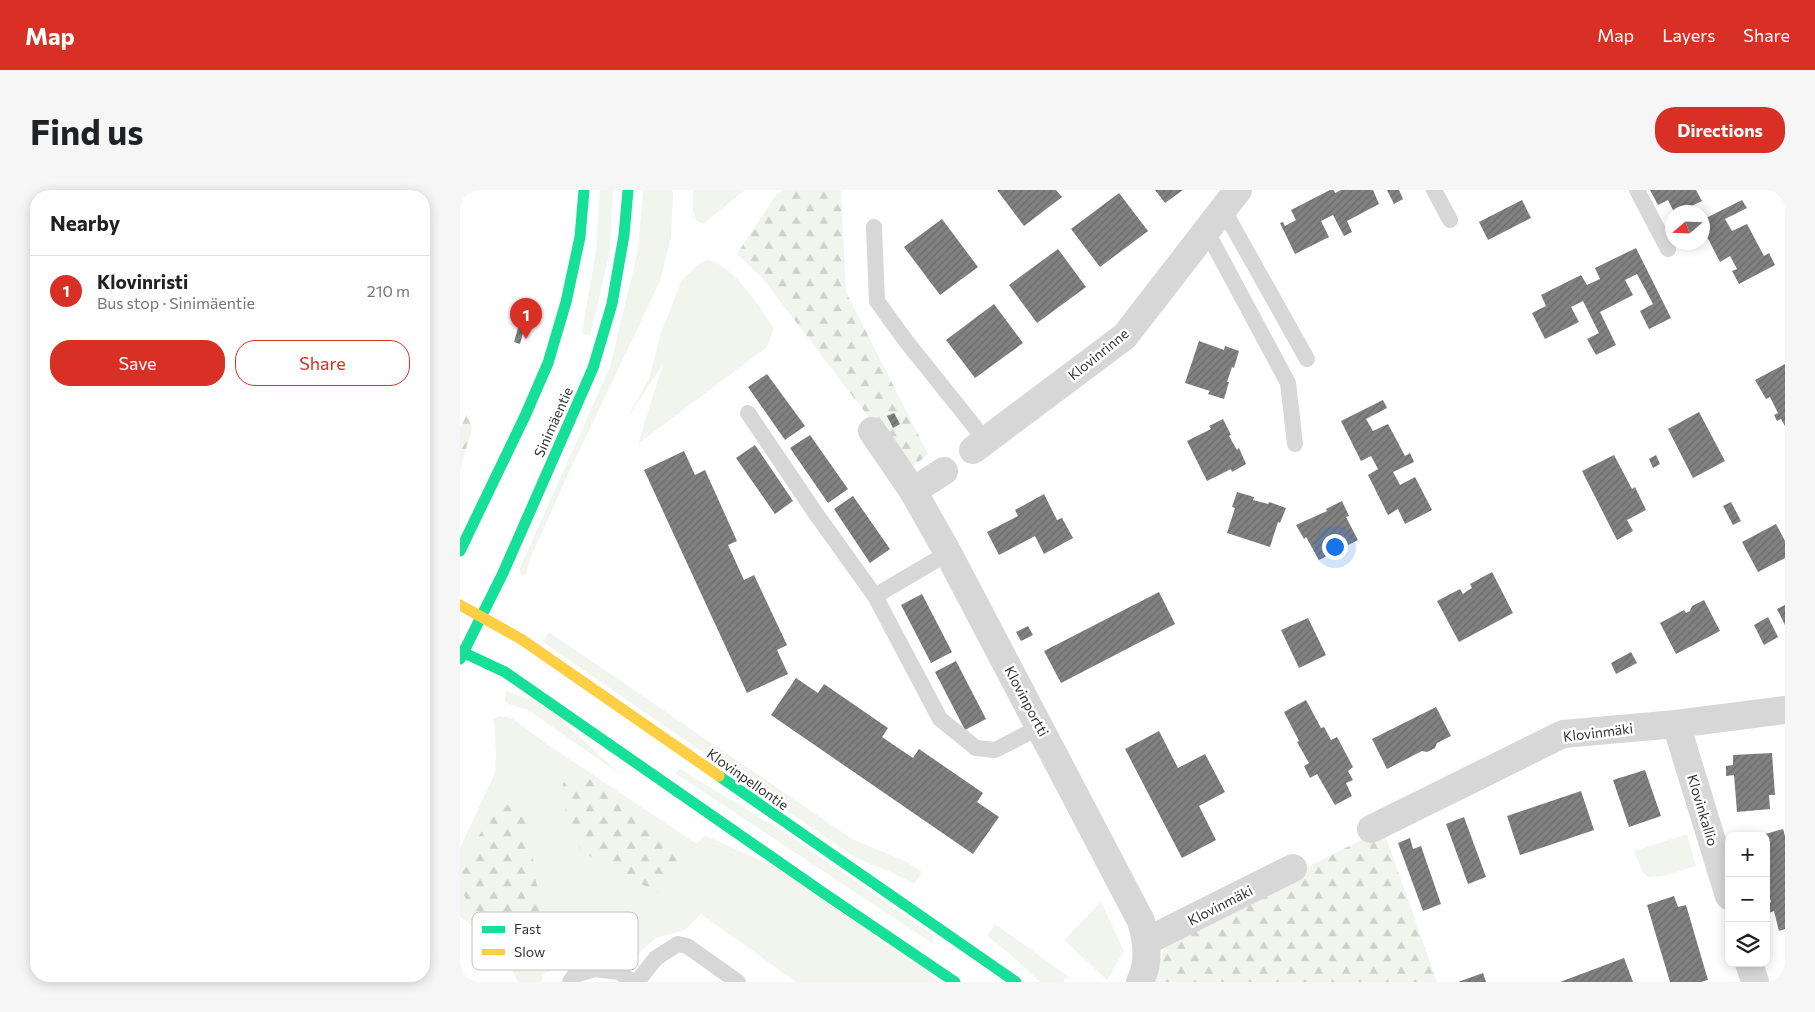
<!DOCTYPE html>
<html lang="en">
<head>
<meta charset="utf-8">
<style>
	body { margin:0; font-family:Commissioner,sans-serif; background:#f6f6f6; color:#202124 }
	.controls { position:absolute; right:15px; bottom:15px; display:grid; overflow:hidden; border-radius:10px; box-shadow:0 2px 12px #0003 }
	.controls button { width:45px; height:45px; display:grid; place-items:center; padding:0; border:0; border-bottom:1px solid #e0e0e0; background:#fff; color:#202124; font:25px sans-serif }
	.compass { position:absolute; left:1205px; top:15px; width:45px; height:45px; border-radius:50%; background:#fff; box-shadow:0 2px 12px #0003; rotate:251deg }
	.you { position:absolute; left:874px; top:356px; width:18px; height:18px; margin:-12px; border:4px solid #fff; border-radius:50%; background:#1a73e8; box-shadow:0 0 0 8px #1a73e833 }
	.badge { display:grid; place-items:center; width:32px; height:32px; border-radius:50%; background:#d93025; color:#fff; font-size:16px; font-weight:700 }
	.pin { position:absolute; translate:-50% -41px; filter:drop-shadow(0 1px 2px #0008) }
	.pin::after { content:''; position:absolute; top:26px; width:18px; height:15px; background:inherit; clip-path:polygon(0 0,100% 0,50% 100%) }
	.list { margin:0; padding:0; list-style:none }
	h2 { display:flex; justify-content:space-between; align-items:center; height:65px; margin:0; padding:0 20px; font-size:21px }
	h2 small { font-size:16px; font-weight:400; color:#757577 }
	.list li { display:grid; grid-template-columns:32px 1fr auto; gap:15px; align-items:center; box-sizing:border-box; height:70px; padding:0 20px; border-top:1px solid #e0e0e0 }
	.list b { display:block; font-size:19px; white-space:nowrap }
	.list p { margin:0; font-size:16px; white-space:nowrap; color:#757577 }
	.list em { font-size:16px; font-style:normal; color:#757577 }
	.actions { display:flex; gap:10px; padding:15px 20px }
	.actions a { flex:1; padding:11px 0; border:1px solid #d93025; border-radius:20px; text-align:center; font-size:18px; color:#d93025 }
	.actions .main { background:#d93025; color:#fff }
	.icon { flex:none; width:28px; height:28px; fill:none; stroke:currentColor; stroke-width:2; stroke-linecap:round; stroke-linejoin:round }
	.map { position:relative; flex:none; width:1325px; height:792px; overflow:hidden; border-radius:20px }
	header { display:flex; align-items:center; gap:30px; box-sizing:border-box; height:70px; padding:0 25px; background:#d93025; color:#fff }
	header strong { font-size:24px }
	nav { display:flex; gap:28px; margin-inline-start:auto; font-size:18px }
	.intro { display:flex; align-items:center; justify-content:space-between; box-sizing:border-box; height:120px; padding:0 30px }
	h1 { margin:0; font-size:35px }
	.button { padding:12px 22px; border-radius:20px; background:#d93025; color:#fff; font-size:18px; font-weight:700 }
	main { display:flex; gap:30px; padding:0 30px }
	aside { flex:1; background:#fff; border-radius:20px; box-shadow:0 2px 12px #0003 }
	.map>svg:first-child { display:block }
	.green { fill:#f1f5ed }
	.forest { fill:url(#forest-firs) }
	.building { fill:url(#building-hatch) }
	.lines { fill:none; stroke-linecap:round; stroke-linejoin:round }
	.lane { stroke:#d7d7d7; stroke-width:16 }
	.street { stroke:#d7d7d7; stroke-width:28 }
	.fast { stroke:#16e098; stroke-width:11 }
	.slow { stroke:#ffcf43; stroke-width:11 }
	.labels { text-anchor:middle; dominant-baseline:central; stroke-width:5; stroke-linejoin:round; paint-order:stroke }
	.street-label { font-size:14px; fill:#333; stroke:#fff }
	.key { fill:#fff; stroke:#c2c2c2; stroke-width:1 }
	.key-label { font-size:14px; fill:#333 }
</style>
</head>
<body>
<header>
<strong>Map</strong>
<nav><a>Map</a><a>Layers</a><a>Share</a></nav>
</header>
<div class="intro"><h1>Find us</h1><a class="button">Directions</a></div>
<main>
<aside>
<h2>Nearby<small></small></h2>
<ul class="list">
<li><span class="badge">1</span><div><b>Klovinristi</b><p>Bus stop · Sinimäentie</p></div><em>210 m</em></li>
</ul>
<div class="actions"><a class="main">Save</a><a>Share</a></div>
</aside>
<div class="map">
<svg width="1325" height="792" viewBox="0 0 1325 792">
	<defs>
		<pattern id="forest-firs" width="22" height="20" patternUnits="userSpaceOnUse" patternTransform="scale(1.25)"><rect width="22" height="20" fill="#f1f5ed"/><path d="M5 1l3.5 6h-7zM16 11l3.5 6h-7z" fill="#cfd2cc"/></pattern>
		<pattern id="building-hatch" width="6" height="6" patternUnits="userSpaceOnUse" patternTransform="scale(1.25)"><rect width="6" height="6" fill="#818181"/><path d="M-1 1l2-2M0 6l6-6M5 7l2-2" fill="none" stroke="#6a6a6a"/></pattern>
	</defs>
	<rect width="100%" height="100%" fill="#fff"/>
	<path class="green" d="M140,0h13l-3,61 -20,85 -8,-3 14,-82z
		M183,0h29l1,3 -2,45 -11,43 -95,200 -35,78 -4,15 -4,2 -2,-3v-5l90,-201 28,-117z
		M233,0h52l-42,34 -7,-4 -3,-8z
		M246,70c26,2 54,48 68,68l-7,19 -129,97 25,-80 -39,59 25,-44 12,-46 21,-53 14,-14z
		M89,442l303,207 55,23 15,10 -8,12 -21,-11 -37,-15 -313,-216z
		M46,501l23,8 22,12 69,63 -92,-64 -20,-6 -3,-3z
		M39,526l13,2 36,27 149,99 7,-9 75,34 161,113h-144l-95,-68 -16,16 -29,8 -28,25 -31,-14 -22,4 -32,22 -1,7h-24l-14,-29 -9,-12 -35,-24v-69l35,-75 1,-20 -2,-34z
		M220,579l104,63 150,104 -2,7 -257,-170z
		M1227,644l9,32 -32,10 -16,1 -6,-6 -8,-20z
		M641,712l23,49 -17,29 -43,-40z
		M535,734l73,52 -5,6h-23l-31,-29 -22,-17z"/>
	<path class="forest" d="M322,0h59l5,102 82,162 -19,16 -145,-190 -27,-26 38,-58z
		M7,224l5,14 -12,41v-41z
		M122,584l59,38 41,41 -24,40 -77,-42 -15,-38 -3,-30z
		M39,612l27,9 18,125 -68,-19 -16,-29v-20z
		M923,639l54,153h-284l15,-45z"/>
	<path class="building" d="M537,0h59l6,7 -38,29z
		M695,0h28l-18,13z
		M870,0h4l1,3 6,-3h32l6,14 -32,17 5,11 -8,4 -11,-21 -12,6 8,16 -34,17 -15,-31 3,-1 2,4 11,-6 -5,-10z
		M927,0h12l4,9 -9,5z
		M1190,0h46l6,11 -23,11h-5l-6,-12 -10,5z
		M659,3l29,38 -48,36 -29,-38z
		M1062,10l9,18 -43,22 -9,-18z
		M1282,10l5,8 -22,11 7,12 15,-7 17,32 5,-3 6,12 -36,19 -7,-13 5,-2 -7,-13 -10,6 -18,-35v-7z
		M482,29l36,48 -38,28 -36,-48z
		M1176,58l35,70 -22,11 -9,-18 13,-7 -16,-30 -12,6 8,15 -33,17 16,33 -20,10 -9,-16 12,-6 -16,-32 -12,6 8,15 -34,17 -13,-26 14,-7 -5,-11 40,-20 6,10 13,-6 -5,-11z
		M598,59l28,38 -49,36 -28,-38z
		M534,114l29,39 -48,35 -29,-38z
		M58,138l6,1 -4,15 -6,-2z
		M739,151l25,9 1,-4 14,5 -5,17 -2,-1 -5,15h2l-5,17 -16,-5 2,-3 -25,-8z
		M1325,174v62l-4,-7 -4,2 -3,-6 4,-2 -8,-16 -4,2 -11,-19z
		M307,184l38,52 -20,14 -37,-53z
		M923,210l4,8 -21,11 7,12 15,-7 17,32 5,-3 4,9 -21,10 7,13 15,-8 17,33 -27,14 -7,-15 -10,6 -20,-40 10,-6 -7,-13 -10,5 -20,-40z
		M1239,222l26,49 -32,17 -25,-49z
		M434,223l6,11 -7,4 -6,-12z
		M763,229l8,16 -2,1 8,14 2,-2 7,16 -14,8 -1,-3 -24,12 -20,-40 24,-12 -2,-3z
		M350,245l38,54 -20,14 -38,-55z
		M295,255l38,56 -18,13 -39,-56z
		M224,261l11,24 10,-5 32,71 -9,4 16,35 10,-5 33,70 -10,5 11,24 -41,19 -103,-223z
		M1154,265l18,34 3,-2 11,23 -19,10 6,11 -16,9 -35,-69z
		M1196,265l4,9 -7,4 -4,-9z
		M777,302l17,5 -1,3 15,4 1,-2 17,6 -6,15 -2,-1 -8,25 -43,-14 8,-25 -3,-1z
		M584,304l13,26 5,-2 11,20 -29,16 -9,-18 -36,19 -12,-23 31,-16 -3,-6z
		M393,306l37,53 -20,14 -36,-54z
		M882,311l7,15 -3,1 12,23 -39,20 -13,-23 -2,2 -8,-14 31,-14 -1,-2z
		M1271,312l10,19 -8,4 -10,-19z
		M1316,334l9,17v17l-27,14 -16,-30z
		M1032,382l21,41 -54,29 -22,-41 23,-12 3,5 4,-3 5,-3 -2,-4z
		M699,402l16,32 -114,59 -17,-32z
		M462,404l30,58 -21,11 -30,-58z
		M1244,410l16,31 -44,23 -16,-31 24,-13 2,3 4,-2 2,-5z
		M1325,415v20l-8,-16z
		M1308,427l10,20 -14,8 -10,-20z
		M848,428l18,37 -27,13 -18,-38z
		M568,436l5,9 -12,6 -5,-9z
		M1171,462l6,11 -21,11 -5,-11z
		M496,471l30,58 -21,11 -30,-58z
		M336,488l22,15 6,-9 64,44 -6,9 31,21 6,-9 64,44 -6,9 22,15 -26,37 -202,-139z
		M846,510l15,28 3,-1 7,13 6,-3 16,30 -5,4 5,9 -7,3 6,13 -17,9 -18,-31 -7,4 -6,-12 5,-3 -12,-21 2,-1 -15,-29z
		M976,517l15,29 -14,7 -2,5 -8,4 -5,-1 -35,18 -15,-30z
		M699,541l19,37 27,-14 20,38 -26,14 17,34 -34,18 -57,-109z
		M1312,563l3,42h-6l1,14 -33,3 -3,-37 -8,1v-10l7,-1v-10z
		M1185,580l16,46 -32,11 -16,-47z
		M1121,601l13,39 -74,25 -13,-39z
		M1004,627l22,60 -18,7 -22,-60z
		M1323,639l2,7v93l-6,2 -5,-20 -8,3v-10l5,-2 -5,-16v-50l-4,-1z
		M950,648l3,11 8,-3 20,58 -18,7 -25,-68z
		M1214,706l4,11 8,-2 22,75 -7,2h-31l-23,-77z
		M1164,768l9,24h-73z
		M1023,783l3,9h-28z"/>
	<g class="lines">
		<path class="lane" d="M974,0l16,30
			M1177,0l31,59
			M763,19l84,150
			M414,37l3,74 29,40 80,100
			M746,40l82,153 7,61
			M288,223l66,98 61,85 73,-43
			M415,406l65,123 36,29 19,2 45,-23
			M110,792l5,-7 20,-6 24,3 14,10
			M177,792l19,-24 22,-14 9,2 51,36"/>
		<path class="street" d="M412,241l41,60 35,62 193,368c6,21 9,40 -1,61
			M513,260l152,-114 113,-146
			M453,301l31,-20
			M1216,534l53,172
			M911,639l192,-95 113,-10 109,-14
			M687,751l146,-73
			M1289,773l6,19"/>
		<path class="fast" d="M0,361l65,-135 23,-53 18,-61 14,-65 4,-47
			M0,461l45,21 320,222 130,88
			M0,469l43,-86 90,-205 19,-64 12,-69 4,-45
			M259,586l297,206"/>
		<path class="slow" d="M0,415l61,34 198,137"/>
	</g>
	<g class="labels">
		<g class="street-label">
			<text transform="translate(638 164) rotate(-39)">Klovinrinne</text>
			<text transform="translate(93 232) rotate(-66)">Sinimäentie</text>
			<text transform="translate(567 511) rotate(62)">Klovinportti</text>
			<text transform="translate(1138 542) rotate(-7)">Klovinmäki</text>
			<text transform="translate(288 589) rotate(35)">Klovinpellontie</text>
			<text transform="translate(1243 620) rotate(73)">Klovinkallio</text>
			<text transform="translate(760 715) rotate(-27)">Klovinmäki</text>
		</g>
	</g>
	<rect x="12" y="722" width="166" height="58" rx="8" class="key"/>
	<rect x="22" y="736" width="23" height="7" fill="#16e098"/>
	<rect x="22" y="759" width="23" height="6" fill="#ffcf43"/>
	<g class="key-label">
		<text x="54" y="744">Fast</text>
		<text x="54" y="767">Slow</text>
	</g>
</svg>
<div class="controls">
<button>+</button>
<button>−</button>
<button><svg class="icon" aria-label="layers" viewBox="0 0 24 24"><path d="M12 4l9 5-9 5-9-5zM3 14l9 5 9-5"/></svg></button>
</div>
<svg class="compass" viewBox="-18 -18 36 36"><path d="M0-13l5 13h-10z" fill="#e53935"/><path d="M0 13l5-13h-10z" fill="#757577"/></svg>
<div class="you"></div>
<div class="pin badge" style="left:66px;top:149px">1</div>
</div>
</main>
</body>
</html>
